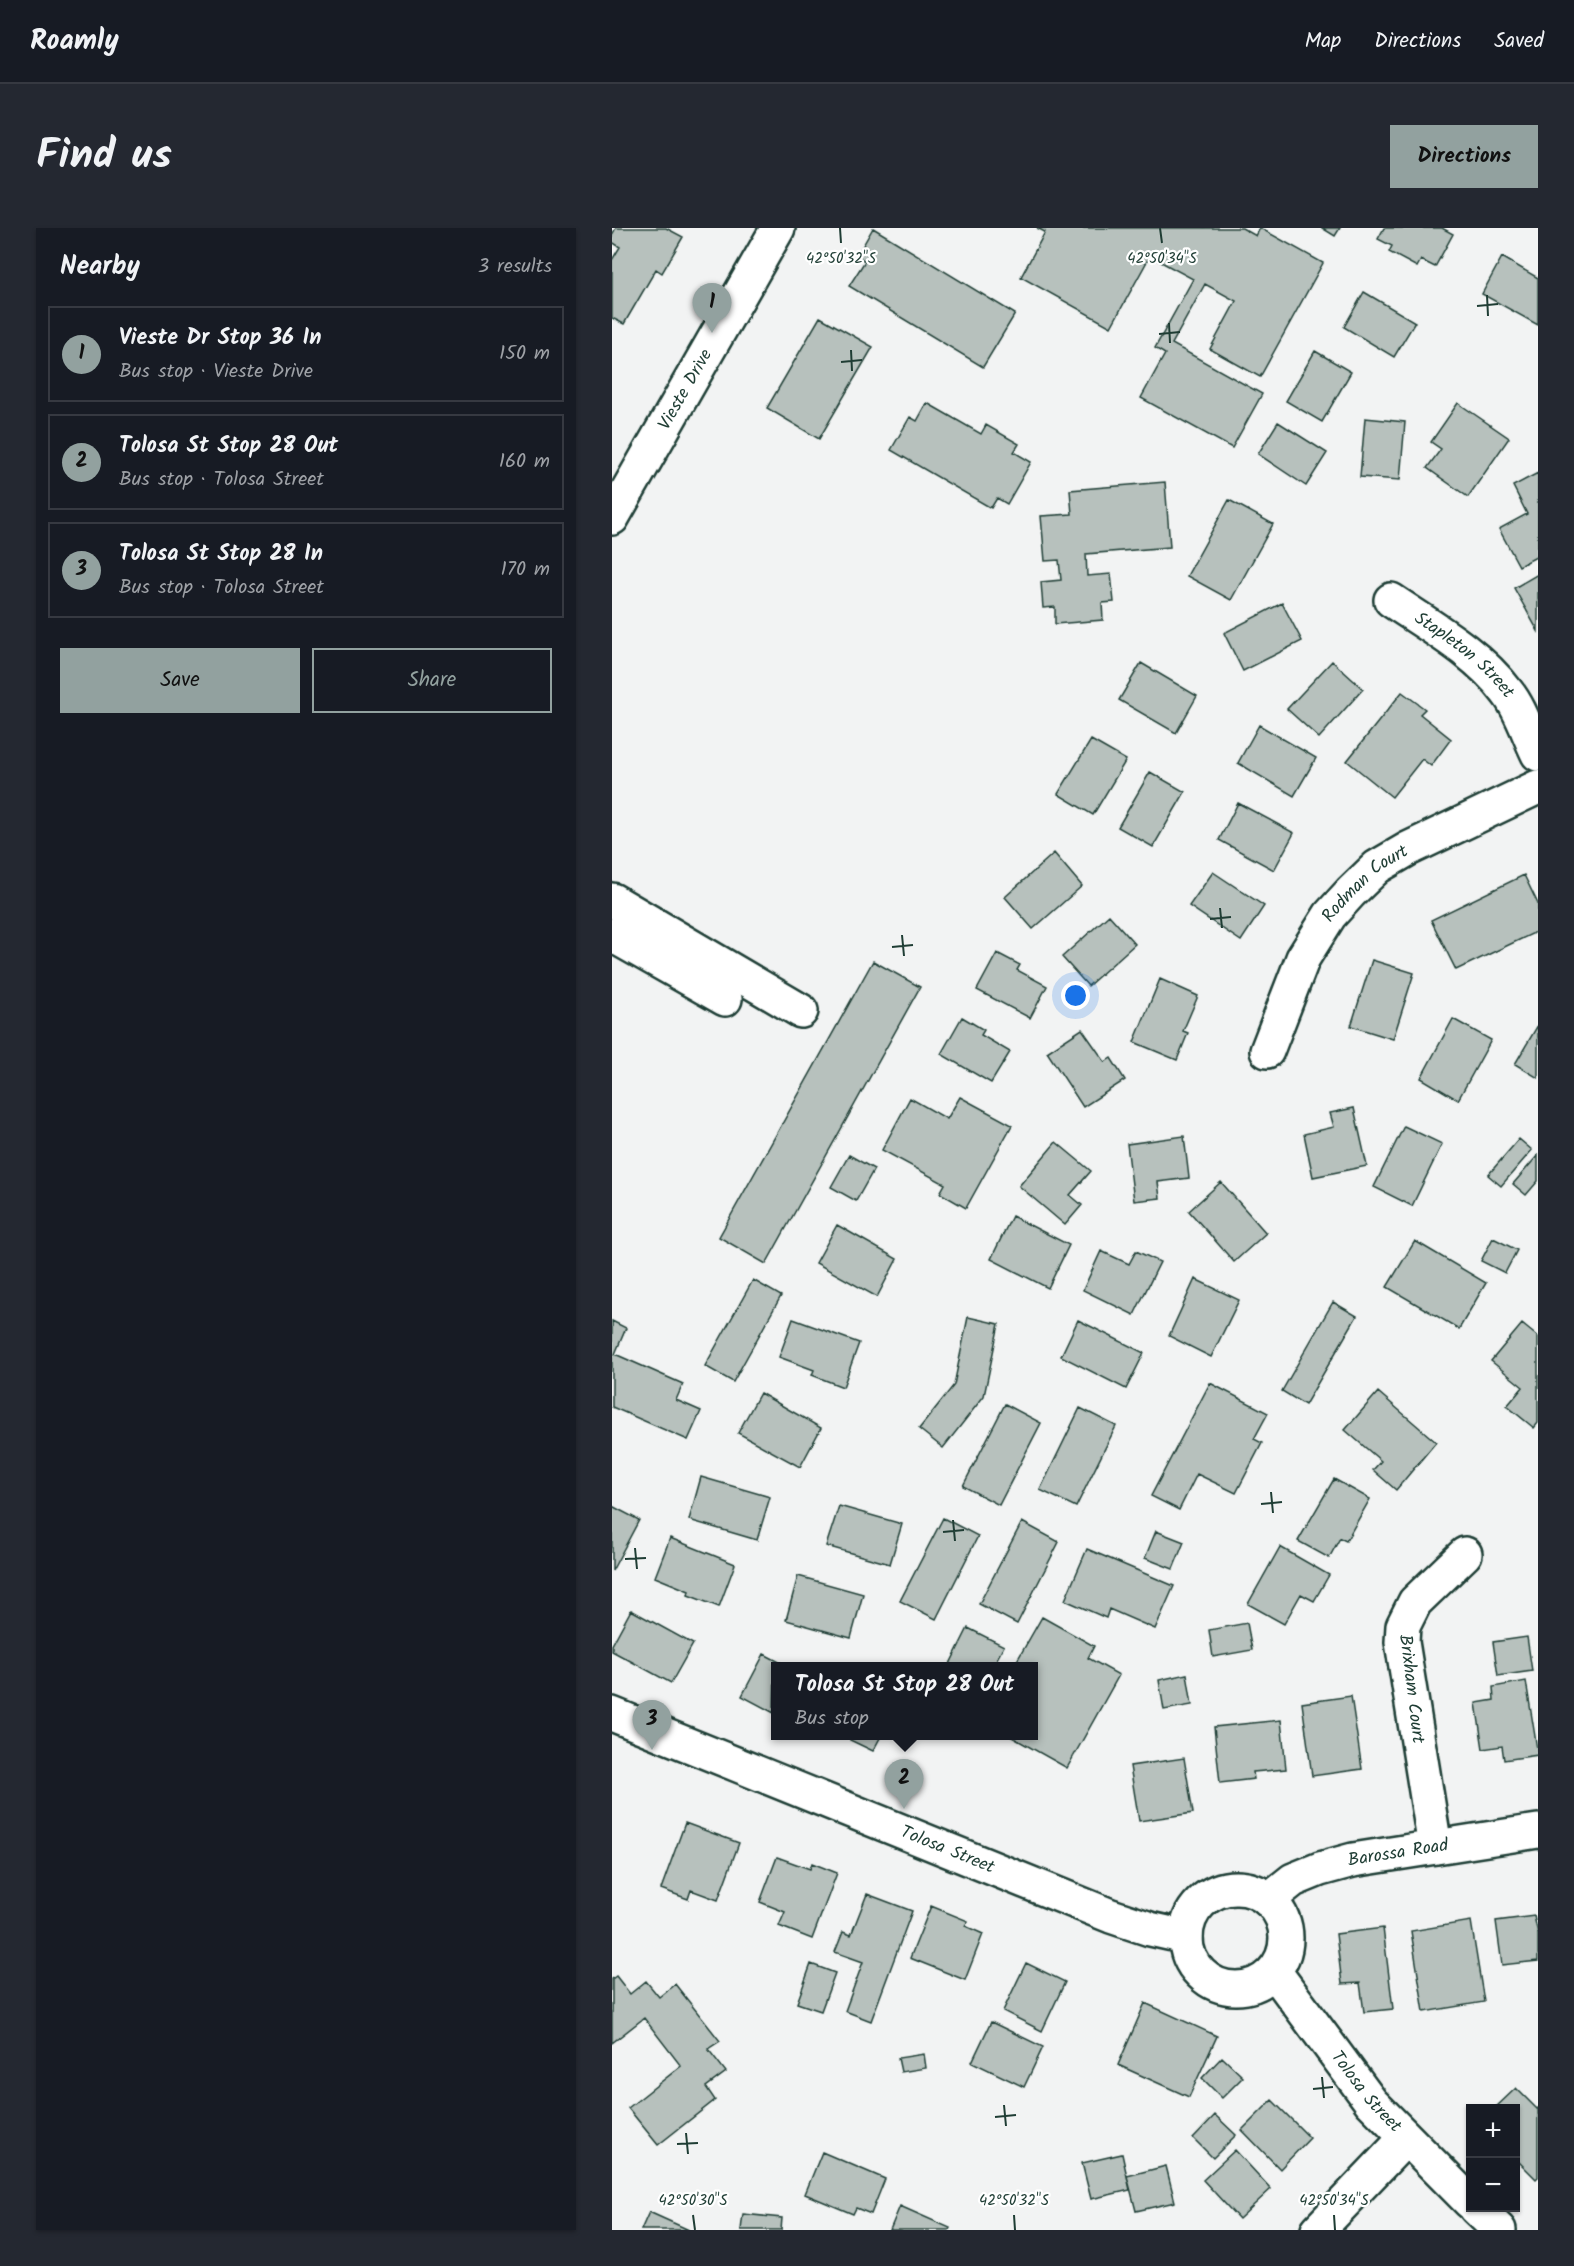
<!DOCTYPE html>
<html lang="en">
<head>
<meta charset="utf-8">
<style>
	body { margin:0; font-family:Kalam,sans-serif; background:#242831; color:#f1f3f6 }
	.controls { position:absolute; right:18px; bottom:18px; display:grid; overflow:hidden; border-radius:0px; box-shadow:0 2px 4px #0004 }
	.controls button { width:54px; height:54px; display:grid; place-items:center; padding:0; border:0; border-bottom:2px solid #363941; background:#171b24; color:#f1f3f6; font:30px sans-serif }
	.you { position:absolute; left:464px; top:768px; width:21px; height:21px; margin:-15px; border:4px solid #fff; border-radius:50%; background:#1a73e8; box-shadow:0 0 0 9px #1a73e833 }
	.badge { display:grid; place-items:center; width:39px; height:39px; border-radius:50%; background:#92a19f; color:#111; font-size:20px; font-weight:700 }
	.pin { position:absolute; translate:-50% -50px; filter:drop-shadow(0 2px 3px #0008) }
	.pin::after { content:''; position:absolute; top:32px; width:21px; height:18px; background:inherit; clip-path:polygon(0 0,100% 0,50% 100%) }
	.popup { position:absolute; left:159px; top:1434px; width:267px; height:78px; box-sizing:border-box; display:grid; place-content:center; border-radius:0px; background:#171b24; filter:drop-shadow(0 2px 4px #0005); font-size:20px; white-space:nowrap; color:#9ea1a6 }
	.popup b { font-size:22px; color:#f1f3f6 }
	.popup::after { content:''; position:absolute; left:50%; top:100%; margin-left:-12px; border:12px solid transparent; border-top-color:#171b24 }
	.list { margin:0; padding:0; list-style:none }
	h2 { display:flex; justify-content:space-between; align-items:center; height:78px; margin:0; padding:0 24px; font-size:26px }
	h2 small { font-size:20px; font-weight:400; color:#9ea1a6 }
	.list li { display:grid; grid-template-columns:39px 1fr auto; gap:18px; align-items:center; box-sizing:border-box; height:96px; margin:0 12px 12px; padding:0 12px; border:2px solid #363941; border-radius:0px }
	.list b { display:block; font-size:22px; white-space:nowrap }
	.list p { margin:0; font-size:20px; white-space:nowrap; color:#9ea1a6 }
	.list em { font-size:20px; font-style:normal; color:#9ea1a6 }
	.actions { display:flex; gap:12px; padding:18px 24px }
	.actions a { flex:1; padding:14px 0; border:2px solid #92a19f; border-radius:0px; text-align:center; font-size:21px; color:#92a19f }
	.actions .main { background:#92a19f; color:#111 }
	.map { position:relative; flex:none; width:926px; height:2002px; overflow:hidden; border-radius:0px }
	header { display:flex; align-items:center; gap:36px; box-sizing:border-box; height:84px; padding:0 30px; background:#171b24; border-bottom:2px solid #363941 }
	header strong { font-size:28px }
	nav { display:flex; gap:33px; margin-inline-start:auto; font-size:21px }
	.intro { display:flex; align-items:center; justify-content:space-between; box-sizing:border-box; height:144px; padding:0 36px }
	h1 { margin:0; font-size:42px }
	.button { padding:15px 27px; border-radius:0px; background:#92a19f; color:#111; font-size:21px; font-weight:700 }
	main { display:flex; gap:36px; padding:0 36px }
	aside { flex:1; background:#171b24; border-radius:0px; box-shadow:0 2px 4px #0004 }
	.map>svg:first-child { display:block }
	.building { fill:#b7c1bd; stroke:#1f3d34; stroke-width:1.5 }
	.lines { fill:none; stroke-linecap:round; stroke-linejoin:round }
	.minor-casing { stroke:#1f3d34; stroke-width:38 }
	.minor { stroke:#fff; stroke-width:33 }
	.ticks { fill:none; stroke:#1f3d34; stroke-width:2 }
	.labels { text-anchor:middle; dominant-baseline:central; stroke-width:4.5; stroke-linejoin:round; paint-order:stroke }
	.street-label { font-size:18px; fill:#1f3d34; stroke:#fff }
	.ticks-label { font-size:15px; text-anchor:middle; fill:#1f3d34; stroke:#fff; stroke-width:4.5; stroke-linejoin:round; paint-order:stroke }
</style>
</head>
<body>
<header>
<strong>Roamly</strong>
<nav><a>Map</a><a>Directions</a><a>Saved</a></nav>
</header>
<div class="intro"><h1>Find us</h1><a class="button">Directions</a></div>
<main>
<aside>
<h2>Nearby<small>3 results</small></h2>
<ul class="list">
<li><span class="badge">1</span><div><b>Vieste Dr Stop 36 In</b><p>Bus stop · Vieste Drive</p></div><em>150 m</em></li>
<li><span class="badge">2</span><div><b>Tolosa St Stop 28 Out</b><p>Bus stop · Tolosa Street</p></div><em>160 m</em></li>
<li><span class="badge">3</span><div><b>Tolosa St Stop 28 In</b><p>Bus stop · Tolosa Street</p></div><em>170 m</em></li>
</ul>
<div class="actions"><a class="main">Save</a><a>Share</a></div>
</aside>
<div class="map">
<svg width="926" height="2002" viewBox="0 0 926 2002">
	<rect width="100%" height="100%" fill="#f2f3f3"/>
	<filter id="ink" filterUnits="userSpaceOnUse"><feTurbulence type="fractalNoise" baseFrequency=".0167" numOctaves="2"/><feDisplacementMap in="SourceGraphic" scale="12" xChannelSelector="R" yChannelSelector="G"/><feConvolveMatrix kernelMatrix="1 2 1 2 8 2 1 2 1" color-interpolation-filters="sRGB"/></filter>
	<g filter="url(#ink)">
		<path class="building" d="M4,0h50l17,9 -21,36 -6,-4 -32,55 -12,-6v-58l8,-13 -8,-5v-7z
			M261,0l142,86 -32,53 -134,-81 16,-25 -8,-5z
			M425,0h205l14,8 4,-8 63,35 -63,114 -50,-28 26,-48 -31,-17 -33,60 90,50 -30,54 -91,-50 24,-44 -10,-6 38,-69 -43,-23 -39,71 -90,-50 24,-45z
			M710,0h18l-5,8z
			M772,0h58l11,6 -18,33 -14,-7 -4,7 -28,-15 3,-6 -14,-7z
			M890,29l36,21v47l-56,-31z
			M752,64l51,30 -21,35 -50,-30z
			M208,89l53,30 -54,92 -52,-31z
			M703,123l36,21 -29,50 -36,-21z
			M315,175l54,31 5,-9 33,19 -5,8 17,10 -24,42 -10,-6 -6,10 -100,-58 19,-33 7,4z
			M846,175l51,35 -41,59 -41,-29 14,-19 -10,-7z
			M753,190l40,4 -5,58 -40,-3z
			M666,194l49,31 -21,33 -48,-32z
			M926,245v83l-19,10 -20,-37 28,-15 -14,-28z
			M553,254l5,65 -84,7 1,22 24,-2 3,28 -12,1 1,17 -48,4v-17l-12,1 -2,-26 20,-2 -2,-20 -14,1 -4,-45 31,-2 -2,-24z
			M617,272l44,24 -42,76 -44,-24z
			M926,346v57l-24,-43z
			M670,375l20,38 -59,30 -19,-38z
			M720,433l31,28 -44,49 -32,-29z
			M529,435l56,33 -21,37 -57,-33z
			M790,464l23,17 -5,5 31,25 -20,27 -9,-7 -30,38 -45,-36z
			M647,497l57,33 -22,38 -56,-33z
			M479,512l35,20 -33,55 -35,-21z
			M538,544l35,20 -32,55 -35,-20z
			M626,575l56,30 -20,37 -55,-30z
			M442,625l28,33 -49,43 -28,-32z
			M601,644l51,34 -23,35 -52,-35z
			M912,647l14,29v27l-82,39 -25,-50z
			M497,687l26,29 -47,42 -26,-29z
			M385,725l23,12 -3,5 30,16 -17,32 -53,-28z
			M760,732l42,13 -21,66 -42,-13z
			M261,733l47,26 -154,277 -47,-27z
			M548,751l38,17 -15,35 5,2 -11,27 -43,-18z
			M350,789l22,13 -3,5 29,17 -19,31 -50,-29z
			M841,791l38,21 -33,60 -37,-22z
			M926,797v53l-23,-14z
			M470,801l23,33 6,-4 14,22 -42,27 -36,-55z
			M348,869l52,28 -46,83 -26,-15 5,-9 -63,-34 28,-52 37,21z
			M742,880l13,58 -54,11 -9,-43 30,-7 -4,-14z
			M792,898l38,18 -30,62 -38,-19z
			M572,908l5,42 -31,4 2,16 -26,3 -7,-57z
			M907,911l13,11 -31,36 -13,-11z
			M444,914l35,29 -21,24 12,10 -17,20 -46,-39z
			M237,927l25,14 -18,32 -25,-14z
			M926,927v26l-12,14 -13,-11z
			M609,954l45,51 -32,29 -45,-51z
			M400,988l57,29 -21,43 -57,-29z
			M225,997l60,34 -20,38 -61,-34z
			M881,1010l24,12 -12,23 -24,-12z
			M803,1013l71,42 -27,46 -72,-42z
			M489,1023l28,13 7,-13 24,11 -26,53 -51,-25z
			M583,1051l44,21 -28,57 -42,-21z
			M141,1052l28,16 -48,86 -28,-16z
			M721,1074l24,14 -52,89 -23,-14z
			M356,1089l31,7 -15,72 -41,52 -24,-19 35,-44z
			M181,1091l66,24 -16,44 -31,-12 2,-5 -35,-13z
			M466,1092l66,33 -18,36 -65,-33z
			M0,1093l14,7 -11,26 68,30 -7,16 25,11 -13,29 -76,-33z
			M910,1096l16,13v86l-4,5 -27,-22 16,-19 -32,-26z
			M598,1155l58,30 -14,26 8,4 -26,50 -39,-19 -18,36 -28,-14z
			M766,1164l58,50 -40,48 -23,-20 8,-9 -36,-31z
			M148,1165l61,35 -21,39 -62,-34z
			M393,1176l36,19 -42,82 -36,-19z
			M468,1180l36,18 -40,81 -36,-17z
			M89,1249l69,20 -13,43 -68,-20z
			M722,1251l36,20 -24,42 -6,-3 -11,20 -31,-17z
			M0,1278l27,14 -27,51z
			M227,1278l63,18 -12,40 -64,-18z
			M331,1290l35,18 -42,83 -36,-18z
			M410,1294l37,20 -42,82 -38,-20z
			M544,1303l28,11 -11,27 -28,-11z
			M58,1310l65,26 -16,43 -31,-12 1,-4 -34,-14z
			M668,1319l49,28 -15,26 -13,-7 -17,30 -36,-20z
			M475,1321l87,37 -19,43 -46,-20 -3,9 -41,-18z
			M186,1348l65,18 -12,44 -65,-18z
			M19,1382l62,34 -22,39 -59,-32v-6z
			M430,1389l52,29 -6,12 31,17 -52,93 -57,-32h23v-70h-19z
			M635,1395l5,27 -39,7 -4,-27z
			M356,1400l36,18 -11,20h-44z
			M915,1409l5,34 -34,5 -5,-34z
			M152,1426l23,12h-12l-1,47 -32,-17z
			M575,1446l5,31 -28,5 -5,-30z
			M914,1453l12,74 -34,5 -2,-14 -19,3 -7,-46 18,-3 -1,-13z
			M739,1468l11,73 -50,7 -10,-73z
			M669,1492l5,49 -33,3 1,7 -34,4 -6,-56z
			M241,1508h28l-8,15 -23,-11z
			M572,1530l9,55 -54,8 -9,-55z
			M73,1595l54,20 -21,57 -27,-10 -3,9 -27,-10z
			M165,1629l33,12 2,-6 25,10 -25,66 -33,-13 6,-14 -25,-10z
			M255,1666l45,17 -41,110 -26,-10 18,-49 -28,-10 8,-20 8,3z
			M319,1678l37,15 -3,5 18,8 -18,46 -55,-22z
			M922,1688l4,18v27l-36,4 -6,-44z
			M859,1693l13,81 -60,10 -13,-81z
			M771,1700l10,81 -29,3 -4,-29 -18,1 -6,-50z
			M414,1735l39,19 -23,49 -39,-20z
			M199,1736l24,9 -14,38 -24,-8z
			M4,1748l14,18 16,-13 13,16 16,-13 45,57 -12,8 18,23 -20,15 9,13 -57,45 -30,-37 53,-42 -37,-48 -32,25v-64z
			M533,1775l72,33 -28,61 -71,-32z
			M379,1794l52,25 -19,40 -52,-25z
			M312,1826l2,14 -25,4 -3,-14z
			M610,1829l21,20 -21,21 -20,-20z
			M904,1860l21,21 1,-1v69l-2,2 -21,-21v-50h-20z
			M660,1872l38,38 -30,31 -38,-39z
			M603,1887l21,20 -23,23 -20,-20z
			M623,1922l36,39 -32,30 -36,-39z
			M210,1924l63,27 -14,35 -15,-6 -3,6 -48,-20z
			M510,1926l8,36 -39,9 -9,-36z
			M554,1938l9,36 -39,9 -9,-35z
			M288,1978l50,22 -1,2h-59z
			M37,1984l40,18h-48z
			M131,1986l39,4 -1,12h-40z"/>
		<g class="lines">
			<defs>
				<g id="minor">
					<path id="s1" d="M0,290l166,-290"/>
					<path id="s2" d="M779,372c40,27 87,53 116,92 14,17 21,42 31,62"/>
					<path d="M0,672l189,111"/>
					<path d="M0,707l113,64"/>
					<path id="s3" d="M655,823l36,-93 27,-43 21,-23 26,-25 31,-18 130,-62"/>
					<path id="s4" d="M0,1486l499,202 39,13 36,8"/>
					<path d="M823,1619l-33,-205 1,-16 12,-24 50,-48"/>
					<circle cx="624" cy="1710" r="50"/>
					<path id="s5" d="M656,1672l25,-20 27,-11 33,-9 185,-29"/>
					<path id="s6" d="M662,1743l97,131 99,100"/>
					<path d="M864,1980l23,22"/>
					<path d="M706,2002l87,-91"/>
				</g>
			</defs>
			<use href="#minor" class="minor-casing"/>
			<use href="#minor" class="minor"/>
		</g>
	</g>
	<path class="ticks" d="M228,0l1,15M548,0l2,15M875,67l1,21M865,78l21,-2M557,95l1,20M547,106l21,-2M239,122l1,21M229,134l21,-2M608,680l2,20M598,691l21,-2M290,707l2,21M280,719l21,-2M659,1264l2,21M649,1276l21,-2M341,1292l2,21M331,1304l21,-2M23,1320l2,21M13,1331l21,-1M710,1849l2,21M701,1861l20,-2M392,1877l2,21M383,1889l21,-2M74,1905l2,21M65,1916l21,-1M81,1987l2,15M402,1987l1,15M722,1987l1,15"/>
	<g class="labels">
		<g class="street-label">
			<text stroke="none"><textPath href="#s1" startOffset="148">Vieste Drive</textPath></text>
			<text stroke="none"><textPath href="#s2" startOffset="92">Stapleton Street</textPath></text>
			<text stroke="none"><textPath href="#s3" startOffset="198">Rodman Court</textPath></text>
			<text transform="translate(799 1461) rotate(83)">Brixham Court</text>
			<text stroke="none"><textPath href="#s4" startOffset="362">Tolosa Street</textPath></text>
			<text stroke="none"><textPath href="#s5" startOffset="141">Barossa Road</textPath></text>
			<text stroke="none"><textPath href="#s6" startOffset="152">Tolosa Street</textPath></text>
		</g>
	</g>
	<g class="ticks-label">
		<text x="229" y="35">42°50'32"S</text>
		<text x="550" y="35">42°50'34"S</text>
		<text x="81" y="1977">42°50'30"S</text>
		<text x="402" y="1977">42°50'32"S</text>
		<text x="722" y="1977">42°50'34"S</text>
	</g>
</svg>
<div class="controls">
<button>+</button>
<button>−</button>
</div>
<div class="you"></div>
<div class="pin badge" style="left:100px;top:105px">1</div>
<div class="pin badge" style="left:292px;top:1581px">2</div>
<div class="popup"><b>Tolosa St Stop 28 Out</b>Bus stop</div>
<div class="pin badge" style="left:40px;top:1522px">3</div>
</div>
</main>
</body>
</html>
